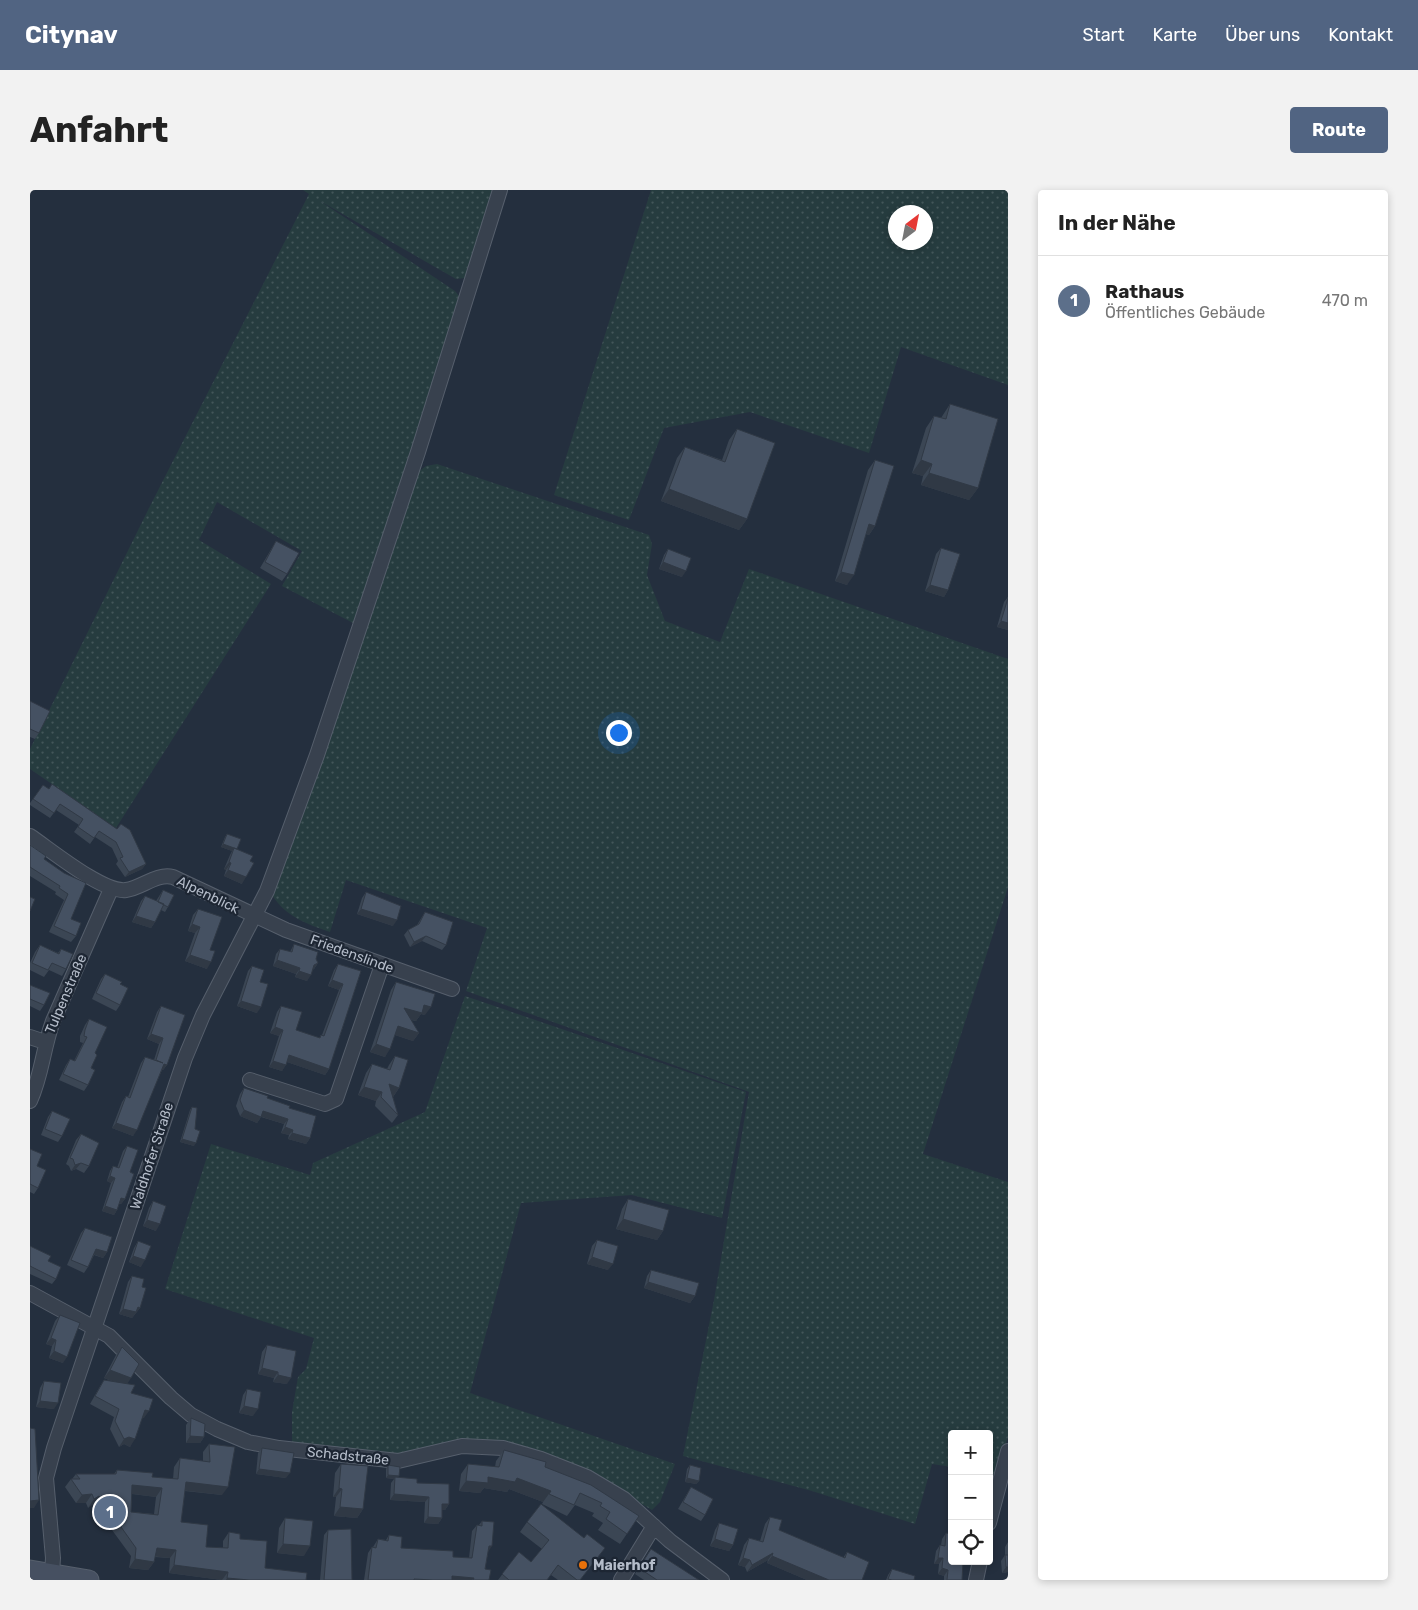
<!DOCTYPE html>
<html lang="de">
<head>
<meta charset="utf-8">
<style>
	body { margin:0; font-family:Rubik,sans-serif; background:#f2f2f2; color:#222 }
	.controls { position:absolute; right:15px; bottom:15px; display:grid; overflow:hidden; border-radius:5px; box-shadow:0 2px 8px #0003 }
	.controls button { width:45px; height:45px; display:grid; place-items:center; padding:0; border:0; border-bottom:1px solid #e0e0e0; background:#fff; color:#222; font:25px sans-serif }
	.compass { position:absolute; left:858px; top:15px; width:45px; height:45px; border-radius:50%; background:#fff; box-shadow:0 2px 8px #0003; rotate:32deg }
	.you { position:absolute; left:588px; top:542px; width:18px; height:18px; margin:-12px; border:4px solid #fff; border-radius:50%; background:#1a73e8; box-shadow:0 0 0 8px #1a73e833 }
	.badge { display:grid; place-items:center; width:32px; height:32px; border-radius:50%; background:#516482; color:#fff; font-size:16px; font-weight:700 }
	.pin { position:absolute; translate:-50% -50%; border:2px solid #fff; box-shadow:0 1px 5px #0006 }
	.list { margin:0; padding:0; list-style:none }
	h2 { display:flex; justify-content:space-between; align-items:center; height:65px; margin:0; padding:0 20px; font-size:21px }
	h2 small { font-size:16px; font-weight:400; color:#767676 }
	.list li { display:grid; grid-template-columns:32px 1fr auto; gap:15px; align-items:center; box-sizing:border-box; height:90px; padding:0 20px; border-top:1px solid #e0e0e0 }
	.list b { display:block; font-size:19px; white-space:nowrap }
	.list p { margin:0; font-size:16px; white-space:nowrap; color:#767676 }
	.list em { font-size:16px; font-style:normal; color:#767676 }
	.icon { flex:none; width:28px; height:28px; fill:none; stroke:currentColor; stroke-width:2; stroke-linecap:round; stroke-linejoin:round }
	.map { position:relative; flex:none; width:978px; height:1390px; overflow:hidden; border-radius:5px }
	header { display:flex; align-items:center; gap:30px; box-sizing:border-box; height:70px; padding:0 25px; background:#516482; color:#fff }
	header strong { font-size:24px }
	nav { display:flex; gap:28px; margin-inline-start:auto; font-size:18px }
	.intro { display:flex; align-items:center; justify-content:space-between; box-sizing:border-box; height:120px; padding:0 30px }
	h1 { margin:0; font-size:35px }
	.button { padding:12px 22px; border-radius:5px; background:#516482; color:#fff; font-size:18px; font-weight:700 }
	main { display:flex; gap:30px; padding:0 30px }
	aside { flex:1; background:#fff; border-radius:5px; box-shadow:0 2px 8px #0003 }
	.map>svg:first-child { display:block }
	.grass { fill:url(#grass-dots); fill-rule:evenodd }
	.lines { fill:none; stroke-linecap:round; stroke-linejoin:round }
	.street-casing { stroke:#565f6c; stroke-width:16 }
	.secondary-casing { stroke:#565f6c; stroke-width:21 }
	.street { stroke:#38414e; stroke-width:14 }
	.secondary { stroke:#465061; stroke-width:19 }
	.wall { fill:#3b4654; fill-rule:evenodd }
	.shaded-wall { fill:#303945 }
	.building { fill:#455162; stroke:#303945; fill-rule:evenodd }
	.food-dot { fill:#e8710a; stroke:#1d2633; stroke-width:2 }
	.labels { text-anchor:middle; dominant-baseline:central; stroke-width:4.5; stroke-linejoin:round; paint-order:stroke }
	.street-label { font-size:14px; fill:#b4bcc9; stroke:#1d2633 }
	.poi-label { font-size:14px; font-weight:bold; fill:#b4bcc9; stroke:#1d2633; text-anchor:start }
</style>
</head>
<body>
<header>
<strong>Citynav</strong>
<nav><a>Start</a><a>Karte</a><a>Über uns</a><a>Kontakt</a></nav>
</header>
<div class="intro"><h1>Anfahrt</h1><a class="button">Route</a></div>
<main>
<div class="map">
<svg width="978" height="1390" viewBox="0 0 978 1390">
	<defs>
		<pattern id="grass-dots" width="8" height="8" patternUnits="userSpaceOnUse" patternTransform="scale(1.25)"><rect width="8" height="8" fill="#263c3f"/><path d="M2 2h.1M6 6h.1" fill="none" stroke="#435659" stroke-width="1.8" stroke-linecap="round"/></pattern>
	</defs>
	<rect width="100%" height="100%" fill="#242f3e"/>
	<path class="grass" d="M273,0h193l-25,81 -6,7 -9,1 -136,-78 135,90 4,5 1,9 -105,319 -73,-38 20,-35 -85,-49 -18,38 72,44 -155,244 -86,-59v-20l118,-239 161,-316z
		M621,0h357v195l-107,-38 -32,106 -119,-41 -86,16 -35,92 -75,-25zM866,22h30v30h-30z
		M407,274l212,71 3,9 -5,31 18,46 55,21 29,-73 259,90v228l-85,267 85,28v255l-13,39 -6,-1v-41h-37v33l-20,-3 -17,60 -103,-33 -129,-35 31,-156 35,-208 68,24 -351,-125 21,-63 -141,-48 -16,52c-23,-8 -44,-15 -58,-37l146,-423 8,-6z
		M435,806l281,96 -24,126 -90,-23 -111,8 -51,190 205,71 -15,38 -8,8 -45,-26 -104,-39 -105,12 -106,-11v-34l6,-35 8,-8 8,-31 -149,-49 46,-145 99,31 3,-12 112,-51z"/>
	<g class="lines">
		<defs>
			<path id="street" d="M0,646c21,14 73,57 96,54 16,-2 30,-17 47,-13l113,53 166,59
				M0,847l15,5
				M220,890l75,24 11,-5 46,-134
				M0,911c12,-26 13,-53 23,-80l58,-132
				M0,1103l79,43 62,62 20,17 26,14 31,13 31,6 119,13 64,-15 41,2 38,11 46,18 37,22 46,42 52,39
				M959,1333l19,-72
				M22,1383l1,-15 -7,-80 8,-30 131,-390 18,-43 64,-124 50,-136 101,-303 82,-262
				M591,1390l33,-54
				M946,1390l4,-19"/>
			<path id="secondary" d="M0,1380l59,10"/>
		</defs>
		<use href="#street" class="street-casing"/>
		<use href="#secondary" class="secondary-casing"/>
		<use href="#street" class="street"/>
		<use href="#secondary" class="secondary"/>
	</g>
	<path class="wall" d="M920,214l28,84 -9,12 -48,-15 2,-9 -11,-3 14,-45 8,-12 7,2z
		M707,239l10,90 -8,11 -78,-29 16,-43 8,-11 37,13 7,-20z
		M845,270v66l-6,9 -3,-1 -19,51 -12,-4 33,-111z
		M246,351l11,33 -5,7 -22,-13z
		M911,358l7,42 -4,7 -19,-6 11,-37z
		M638,359l14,28 -23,-8 5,-14z
		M978,407v33l-11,-3 7,-25z
		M0,511l9,32 -4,6 -5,-2z
		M13,595l103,79 -4,5 -17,8 -9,-13 2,-3 -6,-13 -17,-11 -5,7 -16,-12 5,-7 -23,-15 -6,8 -20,-13v-2z
		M197,644l10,15 5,35 -18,-8 2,-6 -2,-1 6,-14 2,-4 -11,-4 4,-10z
		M0,655l14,14 20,14 22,10 -15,36 5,17 -5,6 -22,-10 15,-32 -9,-6 1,-2 -26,-16z
		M133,700l5,17 -3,5 -4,-2 -6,12 -4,6 -19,-6 9,-21 4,-5 11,5z
		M336,702l27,34 -36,-12 5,-16z
		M168,719l9,60 -22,-8 10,-28 -7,-2 5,-16z
		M395,722l21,33 -4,5 -20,-9 -12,6 -6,-12 4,-5 9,-5z
		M264,754l22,15 2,4 -4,6 -2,1 -5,11 -12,-4 1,-3 -23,-8 3,-12 4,-5 10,3z
		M10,755l18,8 3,-4 5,20 -4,7 -13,-6 -5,7 -14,-7v-7l5,-11z
		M308,774l23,7 -32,98 -4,6 -38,-13 -5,9 -13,-4 10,-31 -9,-3 7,-21 4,-6 15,24 23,8 2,-3h1l17,-45 -11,-4 6,-16z
		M222,776l8,16 -3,31 -20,-7 11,-35z
		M75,784l15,10v21l-4,6 -24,-12 9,-20z
		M366,792l29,33 -4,-1 -5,7 -5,-1 8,13 -6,8 -18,-6 -10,22 -15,-5 21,-62z
		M0,795l14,20 -4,6 -10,-5z
		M131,816l6,59 -4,5h-1l-29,66 -21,-8 10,-26 4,-6 2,1 13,-34 4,-6 9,3 5,-16 -12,-5 10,-27z
		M59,829l6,34 -7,32 -4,6 -25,-11 7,-15 4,-6 4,2 9,-18 -3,-1v-6l5,-11z
		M365,866l4,32 -6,9 -1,-1 6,19 -6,8 -17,-17 1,-5 -18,-6 8,-22 6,-9 15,5 2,-4z
		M214,898l23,10 22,10 21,30 -4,6 -18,-5 1,-4 -8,-2 3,-9 -23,-7 -4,6 -17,-7 -4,-10 4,-12z
		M162,917l3,22 -1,17 -14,-4 10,-32z
		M22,921l10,25 -4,6 -17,-7 7,-18z
		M51,944l8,32 -5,7 -8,-4 -5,2 -2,-5 -3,-2 10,-24z
		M97,956l3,26 -5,27 -4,5h-2l-2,6 -3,5 -12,-4 9,-28 -4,-2 3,-10 3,-5 4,2 6,-17z
		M0,959l7,17 1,22 -4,6 -4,-2z
		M598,1009l35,32 -6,9 -41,-11 6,-20z
		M123,1011l3,30 -13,-5 6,-18z
		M55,1038l22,24 -4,6 -9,-3 -6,12 -4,6 -17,-8 14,-32z
		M567,1050l11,30 -21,-6 5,-18z
		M108,1051l3,26 -12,-5 5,-14z
		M0,1056l18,15 8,18 -4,5 -22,-10z
		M621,1080l44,26 -5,7 -46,-15 3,-12z
		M102,1086l10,11 -2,21 -8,10 -13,-4 9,-32z
		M30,1125l3,48 -14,-5 3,-12 -6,-2 9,-23z
		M237,1155l20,39 -14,-2 1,-4 -16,-4 4,-22z
		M92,1157l5,37 17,34h-2l-12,29 -6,-3 -5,3 -9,-18 4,-12 -24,-13 9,-16 5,-8 10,2 -10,-4 12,-23z
		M14,1191l10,28 -18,-2 4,-19z
		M217,1199l6,27 -14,-3 4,-18z
		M161,1228l13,19 -4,6h-14v-18z
		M179,1254l13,51 -37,-4 -4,31 25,25 17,1v-7l6,-9 11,7 25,29 41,12h-84l-53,-7 1,-15 -15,-1 -1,5 -6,8 -19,-2 2,-12 -38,-52 -5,4 -2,-5h-10l-11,-16 6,-8h1l4,-5h38l3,-4 35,7 21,2 1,-12 6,-9 23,3v-9zM102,1304l24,3 -2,17 -23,-2z
		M232,1258l24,30 -30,-4 2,-21z
		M474,1260l41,17 94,49 -19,28 -22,-14 5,-7 -11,-7 2,-3 -19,-8 -8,11 -25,-12 1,-2 -34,-13 -2,3 -23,-4 -4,5 -21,-2 2,-17 7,-10 27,3 1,-6z
		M311,1274l22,45 -6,9 -23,-2 2,-19h-3l2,-24z
		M358,1275l10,12 19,6 32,21 -4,6h-3v8l-4,6 -14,-1 1,-21 -35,-2 1,-17 3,-4 -8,-1v-9z
		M660,1275l9,16 -3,3 -11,-2 2,-13z
		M661,1297l14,28 -4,6 -23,-12z
		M740,1327l9,13 64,28 4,-6 15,28h-55l-40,-17 1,-3 -21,12 -2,-5 -7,-2 6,-20 5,-7 11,3 5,-17z
		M255,1328l19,38 -27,-3 2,-25z
		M452,1331l6,31 -3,17 4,11h-125l4,-27 4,-6h1l5,-8 8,1 3,-5 12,13 52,9 16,1 3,-27 5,-6h2z
		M497,1332l71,35 -18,23h-22l-7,-5 -4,5h-49l21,-28 12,10 11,-13 -22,-17z
		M689,1333l14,22 -4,6 -19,-5 5,-16z
		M298,1340l24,50h-32l4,-45z
		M916,1343l16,47h-18v-4l-6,-2 1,-10h-5l2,-13 4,-6h1l1,-6z
		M978,1352v30l-6,1 -1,-12 4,-6v-8z
		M621,1359l48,31h-55l-9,-6z
		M862,1379l22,11h-28l2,-5z"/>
	<path class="shaded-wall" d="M891,270l11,4 -9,12 -11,-3z
		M899,283l49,15 -9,12 -48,-15z
		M639,299l78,30 -8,11 -78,-29z
		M839,334l6,2 -6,9 -6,-2z
		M633,372l23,9 -4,6 -23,-8z
		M811,382l13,3 -7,10 -12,-4z
		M900,395l18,5 -4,7 -19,-6z
		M971,431l7,2v7l-11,-3z
		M193,654l11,4 -2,3 -11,-4z
		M199,672l2,1 -5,7 -2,-1z
		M116,674l-4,5 -17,8 4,-5z
		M198,680l18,7 -4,7 -18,-8z
		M331,719l36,11 -4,6 -36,-12z
		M106,726l19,6 -4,6 -19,-6z
		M162,734l8,3 -5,6 -7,-2z
		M396,746l-4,5 -12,6 4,-5z
		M160,765l21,7 -4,7 -22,-8z
		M247,770l23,8 -4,6 -23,-8z
		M288,773l-4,6 -4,2 4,-6z
		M269,781l12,4 -4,6 -12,-4z
		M302,790l11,4 -4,6 -11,-4z
		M211,811l20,6 -4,6 -20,-7z
		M394,815l7,2 -6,8 -4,-1 -5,7 -17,-5 5,-8z
		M368,836l21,7 -6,8 -21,-7z
		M245,837l8,3 -4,6 -9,-3z
		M121,844l12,4 -4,6 -12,-5z
		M346,854l14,5 -5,8 -15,-5z
		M259,865l40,14 -4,6 -41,-14z
		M243,871l13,4 -4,6 -13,-4z
		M134,874l3,1 -4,5 -3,-1z
		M359,894l10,4 -6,9 -11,-4z
		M334,897l18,5 -6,9 -18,-6z
		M214,920l17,7 -4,6 -17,-7z
		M233,921l25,8 -4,5 -25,-8z
		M86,933l21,7 -4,6 -21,-8z
		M255,937l8,3 -4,5 -8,-2z
		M262,943l18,5 -4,6 -18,-5z
		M152,949l14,4 -2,3 -14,-4z
		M51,973l-5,6 -5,2 4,-6z
		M80,986l5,2 -4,5 -4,-2z
		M91,1008l4,1 -4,5 -3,-1z
		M75,1016l12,4 -3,5 -12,-4z
		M593,1029l40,12 -6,9 -41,-11z
		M117,1030l13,4 -4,7 -13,-5z
		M66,1059l11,3 -4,6 -10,-4z
		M103,1066l12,4 -4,7 -12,-5z
		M562,1067l21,7 -5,6 -21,-6z
		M618,1092l47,14 -5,7 -46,-15z
		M108,1117l2,1 -8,10 -13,-4 4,-5z
		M21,1148l5,2 -4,6 -6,-2z
		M24,1161l13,6 -4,6 -14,-5z
		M232,1178l16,4 -4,6 -16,-4z
		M80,1180l21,8 -5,8 -22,-8z
		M248,1185l13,3 -4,6 -14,-2z
		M10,1211l18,2 -4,6 -18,-2z
		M214,1216l14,3 -5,7 -14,-3z
		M115,1220l4,1 -5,7 -5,-1z
		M160,1246l14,1 -4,6h-14z
		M99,1247l6,2 -5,8 -6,-3 -5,3 5,-8z
		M229,1279l31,4 -4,5 -30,-4z
		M358,1285l11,1 -2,3 -2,-2 -1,2 -8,-1z
		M458,1287l29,1 34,13 -8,11 -34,-13 -2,3 -23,-4 -4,5 -21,-2 7,-10z
		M657,1288l12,3 -3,3 -11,-2z
		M156,1292l42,5 -6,8 -42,-5z
		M102,1295l30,3 -6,9 -30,-4z
		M309,1298l3,1 -6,8h-3z
		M62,1304l-6,9h-10l6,-8z
		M364,1304l35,3 -4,5 -35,-2z
		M69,1306l-6,8 -5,4 6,-9z
		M9,1310l-5,8h-4v-7z
		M412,1314h7l-4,6h-7z
		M310,1317l23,2 -6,9 -23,-2z
		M398,1327l14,1 -4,6 -14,-1z
		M685,1349l18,6 -4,6 -19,-5z
		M253,1354l27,2 -6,10 -27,-3z
		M459,1356h3l-4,6z
		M127,1358l19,2 -6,8 -19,-2z
		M743,1363l-5,7 -21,12 5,-7z
		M742,1366l57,24h-22l-40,-17z
		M713,1368l7,2 -5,7 -7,-2z
		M908,1368h5l-4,6h-5z
		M105,1369l19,3 -6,8 -19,-2z
		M144,1375l54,7 -6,8 -53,-7z
		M976,1377h2v5l-6,1z
		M912,1378l6,2 -4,6 -6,-2z
		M422,1386l22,2 -2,2h-22z
		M197,1388l22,2h-23z"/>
	<path class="building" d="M920,214l48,15 -20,69 -49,-15 3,-9 -11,-4 13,-44 12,3z
		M707,239l38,14 -28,76 -78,-30 16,-42 40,15z
		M845,270l19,6 -19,60 -6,-2 -15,51 -13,-3z
		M246,351l23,12 -12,21 -22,-12z
		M911,358l19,6 -12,36 -18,-5z
		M638,359l23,9 -5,13 -23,-9z
		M978,408v25l-7,-2z
		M0,511l20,10 -11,22 -9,-4z
		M22,594l65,45 4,-5 9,6 16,34 -17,8 -9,-14 3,-1 -7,-15 -17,-11 -5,7 -16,-11 5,-8 -23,-15 -6,9 -21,-14 10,-14 6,4z
		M197,644l14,5 -4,10 -14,-5z
		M0,655l16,11 -2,3 20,14 22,10 -15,36 10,4 -5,13 -22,-10 14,-32 -9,-6 1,-2 -30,-19z
		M204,658l19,8 -3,5 4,2 -8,14 -18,-7 3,-7 -2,-1z
		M133,700l11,5 -6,12 -10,-5z
		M336,702l35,14 -4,14 -36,-11z
		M115,706l19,8 -9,18 -19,-6z
		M0,707l5,2 -5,12z
		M168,719l24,8 -12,33 5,1 -4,11 -21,-7 10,-28 -8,-3z
		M395,722l28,10 -7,23 -20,-9 -12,6 -6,-12 11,-6z
		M264,754l24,8 -2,7 2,4 -4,2 -3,10 -12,-4 1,-3 -23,-8 3,-11 12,3z
		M10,755l19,9 2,-5 12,5 -7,15 -14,-6 -4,7 -16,-7z
		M308,774l23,7 -32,98 -40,-14 -3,10 -13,-4 10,-31 -8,-3 6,-21 21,6 -6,18 24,8 1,-3 3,1 19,-52 -11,-4z
		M222,776l12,4 -4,12 8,2 -7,23 -20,-6z
		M75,784l17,8 -2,2 8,4 -8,17 -24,-12z
		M366,792l39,12 -4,13 -7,-2 -2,8 -18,-5 15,25 -21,-7 -8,23 -14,-5z
		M0,795l20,8 -6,12 -14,-6z
		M131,816l24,9 -18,50 -3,-1 -27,66 -21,-7 10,-27 4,2 15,-41 18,6 -7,-3 7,-22 -12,-4z
		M59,829l18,8 -12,26 2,2 -6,13 4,2 -7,15 -25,-11 7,-15 5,2 12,-24 -3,-1 1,-6z
		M365,866l13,4 -9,28 -10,-4 9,31 -17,-18 1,-5 -18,-5 8,-23 18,6z
		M214,898l24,8 -1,2 23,8 -1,2 27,8 -6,22 -18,-5 1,-3 -8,-3 3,-8 -25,-8 -2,6 -17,-7 -4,-10z
		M162,917l5,1 -2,21 5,2 -4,12 -14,-4z
		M22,921l18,8 -8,17 -17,-7z
		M51,944l18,9 -10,23 -8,-3 -6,2 -2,-6 -3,-1z
		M97,956l11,4 -8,22 4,2 -9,25 -4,-1 -4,12 -12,-4 10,-28 -5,-2 3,-10 6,2z
		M0,959l12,5 -5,12 9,4 -8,18 -8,-4z
		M598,1009l41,11 -6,21 -40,-12z
		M123,1011l13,5 -6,18 -13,-4z
		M55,1038l27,9 -5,15 -11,-3 -8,18 -17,-7z
		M567,1050l21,6 -5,18 -21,-7z
		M108,1051l13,5 -6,14 -12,-4z
		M0,1056l21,10 -3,5 13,6 -5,12 -26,-13z
		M621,1080l48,13 -4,13 -47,-14z
		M102,1086l12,3 -2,8 4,1 -6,20 -2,-1 -2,5 -13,-3z
		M30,1125l20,8 -13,34 -13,-6 2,-11 -5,-2z
		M237,1155l29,6 -5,27 -13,-3v-3l-16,-4z
		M92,1157l17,17 -8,14 -21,-8z
		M74,1190l31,5 -4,8 22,6 -4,12 -4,-1 -10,29 -6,-2 -5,2 -9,-18 4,-12 -24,-13z
		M14,1191l17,2 -3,20 -18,-2z
		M217,1199l14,3 -3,17 -14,-3z
		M161,1228l14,6 -1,13 -14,-1z
		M0,1238l5,1 4,71 -9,1z
		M179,1254l26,3 -7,40 -42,-5 -5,40 27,3 -2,22 22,1 1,-16 11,2v5l27,2 -2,27 42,5 -1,7h-57l-22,-2 1,-6 -54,-7 2,-15 -19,-2 -3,14 -19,-3 1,-11 -37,-52 -5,3 -2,-5 -10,1 -11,-16h9l-4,-5h40l1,-4 36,3 -1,4 26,2 2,-21 30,4zM102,1295l30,3 -4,27 -27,-3z
		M232,1258l32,5 -4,20 -31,-4z
		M474,1260l42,12 -1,5 46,18 48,31 -12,18 -21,-15 4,-7 -10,-6 2,-3 -22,-10 -6,12 -25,-11 2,-3 -34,-13 -2,4 -27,-5v6l-22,-2 2,-17 31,3z
		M311,1274l27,2 -5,43 -23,-2 2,-18 -3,-1z
		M358,1275l12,2 -1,9 -11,-1z
		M660,1275l11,3 -2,13 -12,-3z
		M365,1287l22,2v4l32,1v20h-7v14l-14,-1 1,-20 -35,-3z
		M661,1297l22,12 -8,16 -22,-13z
		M511,1314l43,34 3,-4 18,14 -25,32h-3l-19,-15 -11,15h-38l-7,-6 17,-22 12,10 18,-22 -22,-18z
		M740,1327l12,3 -3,10 66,28 2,-6 22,10 -7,18h-33l-57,-24 1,-3 -21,12 -2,-5 -7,-2 6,-20 14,4z
		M255,1328l28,3 -3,25 -27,-2z
		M452,1331l12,1 -2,24h-3l-4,23 6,1 -2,10h-16l1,-2 -22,-2v4h-19l-19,-1v1h-46l4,-33 4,1 2,-9 10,2 1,-6 13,2 -1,11 52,3v6l19,1 5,-33 5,1z
		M689,1333l19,6 -5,16 -18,-6z
		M321,1339l1,51h-28l4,-50z
		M916,1343l6,1v27h11l-1,19h-15l1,-10 -6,-2 1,-10h-5l2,-13 5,1z
		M621,1359l48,31h-42l-18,-12z
		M975,1365h3v12h-2z
		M862,1379l23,7 -1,4h-22l-4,-1z"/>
	<circle class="food-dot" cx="553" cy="1375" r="5"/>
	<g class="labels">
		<g class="street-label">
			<text transform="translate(178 705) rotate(26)">Alpenblick</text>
			<text transform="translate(322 764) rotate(20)">Friedenslinde</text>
			<text transform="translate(36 804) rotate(-67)">Tulpenstraße</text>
			<text transform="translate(122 966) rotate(-72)">Waldhofer Straße</text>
			<text transform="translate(318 1266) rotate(6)">Schadstraße</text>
		</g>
		<g class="poi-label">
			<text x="563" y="1375">Maierhof</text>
		</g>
	</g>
</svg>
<div class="controls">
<button>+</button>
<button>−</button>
<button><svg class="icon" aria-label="locate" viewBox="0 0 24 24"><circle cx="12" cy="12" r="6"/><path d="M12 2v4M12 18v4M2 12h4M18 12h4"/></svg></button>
</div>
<svg class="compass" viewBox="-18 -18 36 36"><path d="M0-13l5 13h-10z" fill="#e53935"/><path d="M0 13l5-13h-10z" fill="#767676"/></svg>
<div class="you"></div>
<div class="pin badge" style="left:80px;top:1322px;background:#5c6f8a">1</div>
</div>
<aside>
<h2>In der Nähe<small></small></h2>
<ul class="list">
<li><span class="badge" style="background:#5c6f8a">1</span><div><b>Rathaus</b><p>Öffentliches Gebäude</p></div><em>470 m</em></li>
</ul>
</aside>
</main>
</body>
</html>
